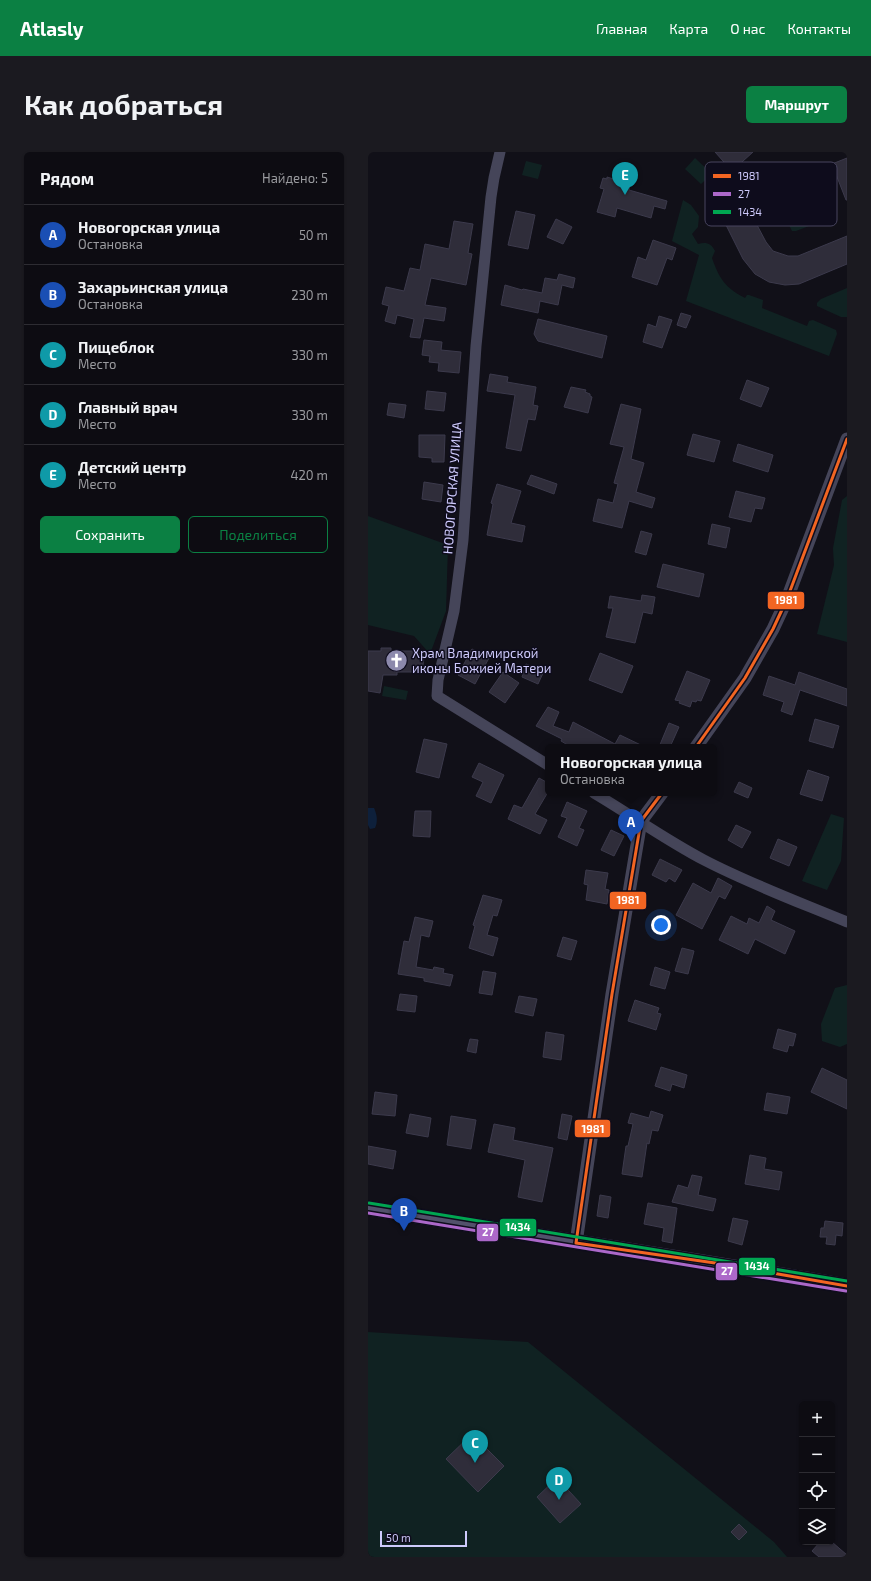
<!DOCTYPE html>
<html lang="ru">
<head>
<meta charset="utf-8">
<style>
	body { margin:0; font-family:"Exo 2",sans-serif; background:#1b1a20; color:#f1f3f6 }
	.controls { position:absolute; right:12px; bottom:12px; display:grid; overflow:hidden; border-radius:6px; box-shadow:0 1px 3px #0004 }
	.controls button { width:36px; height:36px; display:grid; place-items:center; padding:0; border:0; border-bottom:1px solid #2d2c32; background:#0d0c12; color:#f1f3f6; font:20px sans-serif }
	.scale { position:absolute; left:12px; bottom:10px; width:87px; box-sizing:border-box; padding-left:4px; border:2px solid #cecafc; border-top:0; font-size:11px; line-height:14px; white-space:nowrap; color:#cecafc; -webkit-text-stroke:3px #0e0c1c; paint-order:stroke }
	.you { position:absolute; left:293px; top:773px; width:14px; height:14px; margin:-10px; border:3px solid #fff; border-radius:50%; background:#1a73e8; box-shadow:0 0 0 6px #1a73e833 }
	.badge { display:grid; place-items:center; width:26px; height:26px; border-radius:50%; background:#0b8043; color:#fff; font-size:13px; font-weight:700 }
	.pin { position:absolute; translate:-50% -33px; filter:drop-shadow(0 1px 2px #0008) }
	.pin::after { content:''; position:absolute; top:21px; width:14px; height:12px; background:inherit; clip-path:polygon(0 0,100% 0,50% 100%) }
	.popup { position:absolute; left:177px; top:592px; width:172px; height:52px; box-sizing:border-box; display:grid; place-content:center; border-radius:6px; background:#0d0c12; filter:drop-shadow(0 1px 3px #0005); font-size:13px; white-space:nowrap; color:#9a9b9f }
	.popup b { font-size:15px; color:#f1f3f6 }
	.popup::after { content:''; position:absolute; left:50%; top:100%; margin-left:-8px; border:8px solid transparent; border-top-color:#0d0c12 }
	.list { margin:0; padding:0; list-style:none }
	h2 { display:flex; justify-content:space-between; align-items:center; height:52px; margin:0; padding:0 16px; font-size:17px }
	h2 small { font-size:13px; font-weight:400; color:#9a9b9f }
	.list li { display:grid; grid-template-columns:26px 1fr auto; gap:12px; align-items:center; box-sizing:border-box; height:60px; padding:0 16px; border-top:1px solid #2d2c32 }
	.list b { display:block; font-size:15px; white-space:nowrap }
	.list p { margin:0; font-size:13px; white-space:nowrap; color:#9a9b9f }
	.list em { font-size:13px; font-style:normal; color:#9a9b9f }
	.actions { display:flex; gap:8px; padding:12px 16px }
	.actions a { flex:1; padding:9px 0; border:1px solid #0b8043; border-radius:6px; text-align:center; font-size:14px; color:#0b8043 }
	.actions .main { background:#0b8043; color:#fff }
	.icon { flex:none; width:22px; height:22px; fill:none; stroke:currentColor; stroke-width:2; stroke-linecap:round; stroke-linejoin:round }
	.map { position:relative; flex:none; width:479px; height:1405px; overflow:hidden; border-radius:6px }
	header { display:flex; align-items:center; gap:24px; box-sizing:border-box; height:56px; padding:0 20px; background:#0b8043; color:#fff }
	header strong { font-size:19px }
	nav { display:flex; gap:22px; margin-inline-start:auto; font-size:14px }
	.intro { display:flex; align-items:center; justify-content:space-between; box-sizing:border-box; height:96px; padding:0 24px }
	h1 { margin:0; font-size:28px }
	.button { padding:10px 18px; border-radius:6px; background:#0b8043; color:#fff; font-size:14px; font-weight:700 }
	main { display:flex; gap:24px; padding:0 24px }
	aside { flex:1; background:#0d0c12; border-radius:6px; box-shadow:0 1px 3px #0004 }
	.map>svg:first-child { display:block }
	.green { fill:#102222 }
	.water { fill:#0e203b }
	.building { fill:#2f2d3a; stroke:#3c3a4c }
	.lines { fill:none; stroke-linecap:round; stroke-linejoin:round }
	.minor { stroke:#454559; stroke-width:11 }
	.tertiary { stroke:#454559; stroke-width:13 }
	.secondary { stroke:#52516b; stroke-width:15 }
	.bus-1-casing { stroke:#0e0c1c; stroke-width:6 }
	.bus-2-casing { stroke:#0e0c1c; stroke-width:6 }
	.bus-3-casing { stroke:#0e0c1c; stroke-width:6 }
	.bus-1 { stroke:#f26522; stroke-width:3 }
	.bus-2 { stroke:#ac68c9; stroke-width:3 }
	.bus-3 { stroke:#00a651; stroke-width:3 }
	.labels { text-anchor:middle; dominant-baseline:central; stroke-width:3; stroke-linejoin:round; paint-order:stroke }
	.street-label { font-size:13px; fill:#cecafc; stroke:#0e0c1c }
	.poi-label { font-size:13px; fill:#cecafc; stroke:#0e0c1c; text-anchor:start }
	.key { fill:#0e0c1c; stroke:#48455f; stroke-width:1 }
	.key-label { font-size:11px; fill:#cecafc }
	.line-badge { stroke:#0e0c1c; stroke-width:1.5 }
	.badge-label { font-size:11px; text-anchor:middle; font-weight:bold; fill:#fff }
</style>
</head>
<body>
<header>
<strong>Atlasly</strong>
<nav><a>Главная</a><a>Карта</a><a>О нас</a><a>Контакты</a></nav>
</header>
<div class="intro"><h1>Как добраться</h1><a class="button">Маршрут</a></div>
<main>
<aside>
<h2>Рядом<small>Найдено: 5</small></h2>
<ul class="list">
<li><span class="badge" style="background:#1a4fb4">A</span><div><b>Новогорская улица</b><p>Остановка</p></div><em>50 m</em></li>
<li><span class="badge" style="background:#1a4fb4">B</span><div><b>Захарьинская улица</b><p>Остановка</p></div><em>230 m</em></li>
<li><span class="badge" style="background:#0f9aa8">C</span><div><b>Пищеблок</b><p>Место</p></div><em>330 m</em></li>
<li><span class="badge" style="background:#0f9aa8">D</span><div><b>Главный врач</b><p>Место</p></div><em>330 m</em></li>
<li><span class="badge" style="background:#0f9aa8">E</span><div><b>Детский центр</b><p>Место</p></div><em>420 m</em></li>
</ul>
<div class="actions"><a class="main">Сохранить</a><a>Поделиться</a></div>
</aside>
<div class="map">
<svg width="479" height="1405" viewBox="0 0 479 1405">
	<rect width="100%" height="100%" fill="#111018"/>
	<path class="green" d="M327,6l17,16 -11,10 -16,-15z
		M158,9l16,4 -4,14 -16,-4z
		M438,19l4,2 2,3 15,40 -2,4 -29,11h-4l-12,-24 -1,-9 5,-9 17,-16z
		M315,48l8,5 8,11 -1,11 -6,7 6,10c8,-2 13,-1 17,7l-3,7c7,20 13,30 33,40l2,-3h2l14,5 -1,8 45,18 2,-5 4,-1 23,10 1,4 -8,22 -143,-55 13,-46 -27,-14z
		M479,136v29h-6l-24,-11v-3l4,-4z
		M479,344v146l-30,-8 17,-69 -1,-17 9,-48z
		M0,364l80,29 -2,66 -16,43 -16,-18 -46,-11z
		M16,534l24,5 -2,9 -24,-4z
		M463,662l13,4 -3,43 -14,29 -25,-9z
		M479,833v59l-7,3 -18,-6 -1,-17 14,-36z
		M0,1180l160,10 246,200 13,15h-419z"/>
	<path class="water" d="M0,656h6c3,7 4,13 1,20l-5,1 -2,-4z"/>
	<path class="building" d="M347,0h38l-21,19z
		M479,6v42h-1l-14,-36z
		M239,25l23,7 -1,6 38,11 -2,8 -11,-3 -3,12 -34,-10 -2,9 -18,-5 7,-23 -4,-1 3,-10 4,1z
		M372,41l26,49 7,9 15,5h10l49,-20v28l-48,20 -14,1 -16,-3 -14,-8 -12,-15 -27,-54z
		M148,59l19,4 -7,34 -20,-4z
		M188,67l16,8 -9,17 -16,-7z
		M86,69l19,3 -5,29 4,1 -6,31 -35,-7 -6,27 21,3 -2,13 -20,-3 -4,20 -10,-1 4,-18 -17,-4 -2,9 -10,-3 4,-15 -7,-2 4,-17 18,4 6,-23 10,2 5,-26 24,5z
		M285,88l23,8 -4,12 -5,-2 -10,27 -25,-8 6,-20 8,3z
		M191,122l16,4 -2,10 -11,-3 -4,20 -18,-4 -2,12 -37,-8 4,-20 17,5 1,-1 19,4 3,-15 12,2z
		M313,161l10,3 -5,12 -9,-3z
		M291,164l13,4 -10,28 -19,-6 5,-18 8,3z
		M170,167l69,17 -5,22 -64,-17 -4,-7z
		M56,188l18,2 -1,8 20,2 -2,21 -21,-2 1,-8 -10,-1 1,-6 -8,-1z
		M122,222l18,3 -1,5 29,5 -3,18 5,1 -3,14 -7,-1 -7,32 -15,-3 9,-53 -28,-4z
		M379,228l22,8 -8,19 -21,-8z
		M203,235l15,3 -1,2 5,2v2l2,1 -4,16 -24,-6z
		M59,239l19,2 -2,18 -19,-2z
		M21,251l17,2 -2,13 -17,-3z
		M253,252l20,5 -10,50 13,4 -8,29 19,6 -3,10 -23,-7 -7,27 -29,-7 5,-22 15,4 5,-19 -4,-1 10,-36 -14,-3z
		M325,282l27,7 -6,21 -27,-7z
		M51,283h26l-1,27h-12v-4l-13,-1z
		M370,292l35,11 -5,17 -35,-11z
		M163,323l26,9 -3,10 -27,-10z
		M56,330l19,3 -2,17 -19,-3z
		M129,332l24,7 -10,32 14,3 -3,16 -35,-7 6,-31 -2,-1z
		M368,339l29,7 -3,11 -7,-1 -4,14 -22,-5z
		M344,372l18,4 -4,20 -18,-4z
		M273,379l11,3 -6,21 -11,-3z
		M295,412l41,10 -5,23 -42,-10z
		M274,443l13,2 -3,17 -9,-2 -8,31 -29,-6 7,-29h-5l2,-12 31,5z
		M13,496h10v3h26l7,7 -1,7 -7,7h-19v3h-14l-3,18 -12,-2v-40h13z
		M104,497l17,9 -14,26 -17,-9z
		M232,501l33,13 -11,27 -33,-13z
		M158,512l18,7 -6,13 -16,-7z
		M319,519l23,9 -9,21 -4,-1 -1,2 -4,-1 -2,6 -11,-4 1,-2 -5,-1z
		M135,520l16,11 -14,20 -16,-11z
		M431,520l48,17v17l-47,-16 -8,25 -11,-4 3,-9 -21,-7 6,-19 26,9z
		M180,555l11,5 -6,14 16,6 4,-10 42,22 5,-9 25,12h-74l-10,-6 1,-2 -26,-13z
		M447,567l24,7 -6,22 -24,-7z
		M301,571l10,4 -9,20h-11z
		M56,587l23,5 -8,34 -23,-6z
		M111,611l25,12 -13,28 -15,-7 7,-14 -11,-5z
		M440,618l21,7 -7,24 -22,-7z
		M171,626l9,5v9l-13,22 12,6 -7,14 -32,-15 6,-14 8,3z
		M371,630l13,6 -4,10 -14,-6z
		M199,650l20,9 -8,17 5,2 -7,16 -19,-9 9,-19 -6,-2z
		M47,659h16l-1,26 -17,-1z
		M368,673l15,7 -9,16 -14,-8z
		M243,678l13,6 -10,20 -13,-6z
		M410,687l19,8 -8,19 -19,-8z
		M292,707l22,11 -7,12 -6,-4 -3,4 -14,-7z
		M218,718l22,3 -3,16 4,1 -2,14 -21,-4 2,-15 -4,-1z
		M350,726l14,8 -7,13 -6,-3 -17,33 -26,-14 17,-32 18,10z
		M115,743l19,5 -5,16 -4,-1 -6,20 11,3 -5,18 -24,-8 6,-22 -2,-1z
		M399,754l8,5 -4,9 24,11 -10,23 -30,-15 -7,15 -29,-14 12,-24 16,8 2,-6 10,5z
		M47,765l18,4 -4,16 -8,-2 -5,32 17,3 1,-3 10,2 -1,4 10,2 -3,11 -26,-5v-3l-26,-4 6,-33 5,1z
		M195,785l14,4 -6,19 -14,-4z
		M314,796l12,3 -6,23 -13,-3z
		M287,815l15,5 -5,17 -15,-4z
		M115,819l13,2 -4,22 -13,-2z
		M32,842l17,2 -2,16 -18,-2z
		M151,844l18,3 -4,17 -18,-4z
		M267,848l24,8 -2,5 4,1 -5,16 -28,-9z
		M410,877l18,5 -3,12 -4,-1 -2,7 -14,-4z
		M178,880l18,3 -3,25 -18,-3z
		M102,887l8,1 -2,13 -9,-2z
		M293,915l26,8 -3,13 -12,-4 -2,7 -15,-5z
		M454,916l25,12v29l-36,-17z
		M7,940l22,3 -2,21 -23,-2z
		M399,941l23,4 -3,17 -23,-4z
		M283,959l12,4 -5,16 -6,-1 -3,14 -2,-1 -5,34 -20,-3 4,-28h2l5,-22 -5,-1 3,-10 18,5z
		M42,962l21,4 -3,19 -22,-4z
		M194,962l10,2 -5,24 -9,-2z
		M83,964l25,4 -5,29 -24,-4z
		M126,972l21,4 -2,12 40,8 -11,54 -24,-5 7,-37 -37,-8z
		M0,994l28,5 -3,18 -25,-5z
		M382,1003l16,3 -2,11 18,3 -3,18 -34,-6z
		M324,1023l10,2 -4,18 18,4 -3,12 -41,-9 6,-17 10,3z
		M232,1043l11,2 -3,21 -11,-2z
		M280,1051l29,5 -5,35 -10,-2 2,-13 -20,-4z
		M365,1066l15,3 -6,24 -14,-4z
		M457,1069l18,2 -1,13 -6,-1 -1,10 -9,-1 1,-7h-7l1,-9h3z
		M104,1282l32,32 -26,26 -32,-33z
		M189,1326l24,26 -21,19 -23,-26z
		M371,1372l8,8 -8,8 -8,-8z
		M452,1390h12l15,13v2h-28l-7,-6z"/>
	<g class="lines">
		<path class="minor" d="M132,0l-6,26 -3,19 -15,149 -13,194 -9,71 -16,69 -1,16 111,69
			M226,641c37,22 72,47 110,67 46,24 95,42 143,62"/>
		<path class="tertiary" d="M328,595l49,-69 28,-49 14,-30 60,-160
			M208,1091l36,-249 29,-173 21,-28"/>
		<path class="secondary" d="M0,1056c160,27 320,50 479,78"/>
		<defs>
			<path id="bus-1" d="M328,595l49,-69 28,-49 14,-30 60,-160
				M208,1091l36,-249 29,-173 21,-28
				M208,1091l139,20 132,23"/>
			<path id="bus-2" d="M0,1061l478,78"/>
			<path id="bus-3" d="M1,1051l478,78"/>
		</defs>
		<use href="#bus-1" class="bus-1-casing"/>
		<use href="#bus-2" class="bus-2-casing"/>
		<use href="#bus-3" class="bus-3-casing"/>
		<use href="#bus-1" class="bus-1"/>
		<use href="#bus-2" class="bus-2"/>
		<use href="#bus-3" class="bus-3"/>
	</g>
	<defs>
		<symbol id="church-disc" viewBox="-11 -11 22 22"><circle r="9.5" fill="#8c89ac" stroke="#0e0c1c"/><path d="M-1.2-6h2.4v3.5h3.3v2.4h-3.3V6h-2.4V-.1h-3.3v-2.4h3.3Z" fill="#fff"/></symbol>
	</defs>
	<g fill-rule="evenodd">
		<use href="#church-disc" x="16" y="496" width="25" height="25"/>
	</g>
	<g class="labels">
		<g class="street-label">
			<text transform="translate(84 336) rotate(-86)">НОВОГОРСКАЯ УЛИЦА</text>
		</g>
		<g class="poi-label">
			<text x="44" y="501">Храм Владимирской<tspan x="44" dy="15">иконы Божией Матери</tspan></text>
		</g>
	</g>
	<rect x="337" y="10" width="132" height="64" rx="6" class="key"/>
	<rect x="345" y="22" width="18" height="4" fill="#f26522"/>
	<rect x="345" y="40" width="18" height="4" fill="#ac68c9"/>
	<rect x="345" y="58" width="18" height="4" fill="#00a651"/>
	<g class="key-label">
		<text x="370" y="28">1981</text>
		<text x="370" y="46">27</text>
		<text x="370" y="64">1434</text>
	</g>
	<g class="line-badge">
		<rect x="399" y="439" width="38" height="19" rx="4" fill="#f26522"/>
		<rect x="241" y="739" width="38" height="19" rx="4" fill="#f26522"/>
		<rect x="206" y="967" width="37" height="19" rx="4" fill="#f26522"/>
		<rect x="131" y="1066" width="38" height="19" rx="4" fill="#00a651"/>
		<rect x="108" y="1071" width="23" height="19" rx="4" fill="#ac68c9"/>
		<rect x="370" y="1105" width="38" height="19" rx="4" fill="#00a651"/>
		<rect x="347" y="1110" width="23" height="19" rx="4" fill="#ac68c9"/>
	</g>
	<g class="badge-label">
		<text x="418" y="452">1981</text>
		<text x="260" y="752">1981</text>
		<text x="225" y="981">1981</text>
		<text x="150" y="1079">1434</text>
		<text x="120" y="1084">27</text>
		<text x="389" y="1118">1434</text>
		<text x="359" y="1123">27</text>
	</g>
</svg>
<div class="controls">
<button>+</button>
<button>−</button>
<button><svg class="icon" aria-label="locate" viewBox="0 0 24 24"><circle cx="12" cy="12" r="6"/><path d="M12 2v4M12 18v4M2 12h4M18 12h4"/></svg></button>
<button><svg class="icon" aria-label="layers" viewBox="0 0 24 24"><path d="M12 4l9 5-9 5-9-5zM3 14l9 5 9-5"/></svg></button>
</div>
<div class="scale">50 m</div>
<div class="you"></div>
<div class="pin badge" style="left:263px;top:690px;background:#1a4fb4">A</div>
<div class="popup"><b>Новогорская улица</b>Остановка</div>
<div class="pin badge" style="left:36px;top:1079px;background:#1a4fb4">B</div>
<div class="pin badge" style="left:107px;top:1311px;background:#0f9aa8">C</div>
<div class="pin badge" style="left:191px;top:1348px;background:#0f9aa8">D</div>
<div class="pin badge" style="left:257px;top:43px;background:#0f9aa8">E</div>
</div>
</main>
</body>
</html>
